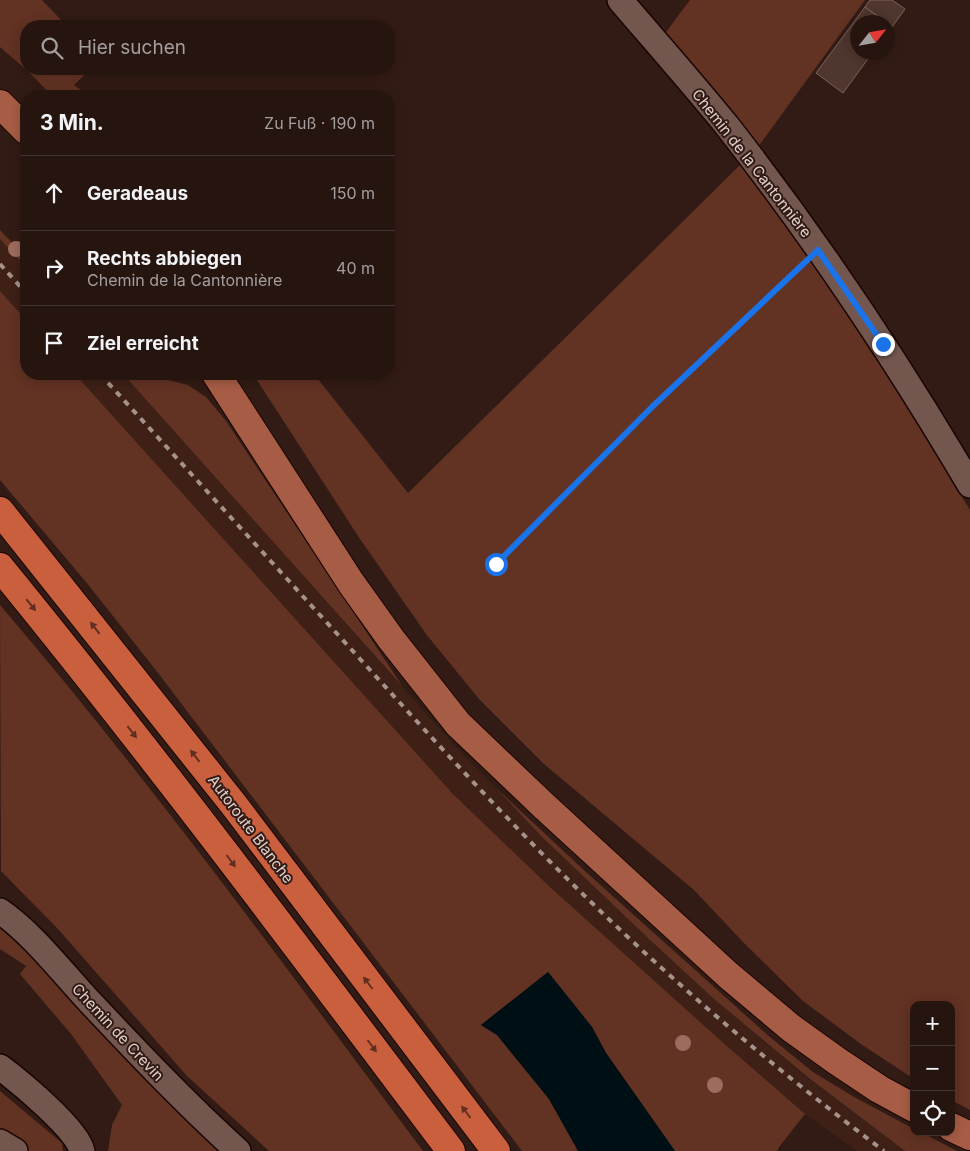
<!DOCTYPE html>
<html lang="de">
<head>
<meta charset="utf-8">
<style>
	body { margin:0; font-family:Inter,sans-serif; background:#32211d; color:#f1f3f6 }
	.controls { position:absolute; right:15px; bottom:15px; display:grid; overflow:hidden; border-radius:10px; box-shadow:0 2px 12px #0003 }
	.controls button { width:45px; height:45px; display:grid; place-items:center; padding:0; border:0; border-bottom:1px solid #42332f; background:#26140f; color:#f1f3f6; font:25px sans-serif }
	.compass { position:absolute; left:850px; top:15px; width:45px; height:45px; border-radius:50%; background:#26140f; box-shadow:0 2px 12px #0003; rotate:59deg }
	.stop { position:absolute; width:15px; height:15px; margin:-11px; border:4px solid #1a73e8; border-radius:50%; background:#fff }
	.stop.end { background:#1a73e8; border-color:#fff; box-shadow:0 1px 5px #0008 }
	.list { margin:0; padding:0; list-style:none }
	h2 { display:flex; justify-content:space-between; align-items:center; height:65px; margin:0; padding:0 20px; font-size:21px }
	h2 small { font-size:16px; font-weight:400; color:#a49e9e }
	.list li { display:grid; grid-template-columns:32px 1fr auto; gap:15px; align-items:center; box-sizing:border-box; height:75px; padding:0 20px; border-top:1px solid #42332f }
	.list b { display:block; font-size:19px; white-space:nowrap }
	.list p { margin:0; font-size:16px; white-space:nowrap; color:#a49e9e }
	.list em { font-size:16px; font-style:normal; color:#a49e9e }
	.icon { flex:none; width:28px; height:28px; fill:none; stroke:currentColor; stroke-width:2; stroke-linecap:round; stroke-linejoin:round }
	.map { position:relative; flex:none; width:970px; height:1151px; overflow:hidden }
	.search { position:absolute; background:#26140f; box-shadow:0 2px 12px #0003; left:20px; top:20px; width:375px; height:55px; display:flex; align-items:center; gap:12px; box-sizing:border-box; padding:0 18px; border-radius:20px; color:#a49e9e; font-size:19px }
	.panel { position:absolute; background:#26140f; box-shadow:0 2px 12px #0003; left:20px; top:90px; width:375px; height:290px; border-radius:20px }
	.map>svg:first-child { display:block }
	.built { fill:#3e2017 }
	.green { fill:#623223 }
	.water { fill:#000f13 }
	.building { fill:#4f362e; stroke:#7d6158 }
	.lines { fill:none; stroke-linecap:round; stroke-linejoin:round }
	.minor-casing { stroke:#190502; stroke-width:28 }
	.major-casing { stroke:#190502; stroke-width:30 }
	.highway-casing { stroke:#190502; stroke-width:30 }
	.path { stroke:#8c7973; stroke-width:3; stroke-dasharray:2.5 4; stroke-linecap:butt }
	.minor { stroke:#73574f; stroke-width:25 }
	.major { stroke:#a75c45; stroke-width:28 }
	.highway { stroke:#ca5f3e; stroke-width:28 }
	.rail { stroke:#a5928c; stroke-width:4; stroke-dasharray:6 6; stroke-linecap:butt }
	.tree { fill:#9d6c5e }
	.oneway { fill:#602f21 }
	.route { stroke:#1a73e8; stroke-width:6 }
	.labels { text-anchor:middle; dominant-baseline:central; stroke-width:4; stroke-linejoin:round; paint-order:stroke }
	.street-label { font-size:15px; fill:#e0d0cb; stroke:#321b14 }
</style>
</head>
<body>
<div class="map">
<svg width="970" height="1151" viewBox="0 0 970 1151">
	<rect width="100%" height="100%" fill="#321b14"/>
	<path class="built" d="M0,239l26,28v53l-26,-29z
		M75,374h48l324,363 94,99 108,103 65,60 96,81 95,71h-48l-52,-37 -86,-75 -169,-152 -97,-93z"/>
	<path class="green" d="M0,0h42l25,26h-41v43h65l-17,16 15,11h-37l-23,-24 -29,-25z
		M690,0h175l-110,151 -92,-115z
		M742,163l81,107 147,240v600l-19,-10v-95h-37v74l-53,-35 -58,-43 -60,-59 -49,-52 -150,-126 -65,-65 -53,-65 -68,-98 -105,-162h61l94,119z
		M0,230l26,27v10l-26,-28z
		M0,291l26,29v54h49l378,420 97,93 169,152 86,75 -26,33 -2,4h-102l-69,-98 -14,-26 -44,-55 -67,53 16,10 52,64 30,52h-57l-367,-482 -69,-87 -86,-102z
		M123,374h22l43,11 18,12 20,24 177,266z
		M0,605c150,175 285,362 423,546h-154l-82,-75 -129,-147 -57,-58z
		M495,787l92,86 184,165 42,34 43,26 58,31v3h7l36,19h-52l-95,-72 -96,-80 -65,-60 -108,-103z
		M0,927l29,25 196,199h-117l4,-26 10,-20 -51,-71 -51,-60 6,-8 -26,-17z
		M0,1091l62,52 1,8h-34l-29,-20z"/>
	<path class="water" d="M548,972l44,55 14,26 69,98h-97l-29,-52 -52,-64 -16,-10z"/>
	<path class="building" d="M870,0h22l13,9 -13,18 -27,-20z
		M865,7l21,15h-28v30h15l-30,41 -27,-20z"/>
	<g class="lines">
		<defs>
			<path id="minor" d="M620,0c36,42 73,84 108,127 89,114 169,234 242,358
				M0,911c32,22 62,61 88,89 49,52 97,103 150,151
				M0,1067c20,15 77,62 82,84
				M0,1142l15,9"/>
			<path id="major" d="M0,104l26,26
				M216,374l135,209 40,56 67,85 86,82 184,169 63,53 46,33 42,28 35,19
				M951,1127l19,9"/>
			<path id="highway" d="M0,511l234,294 262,346
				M0,567c156,191 303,388 451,584"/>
		</defs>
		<use href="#minor" class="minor-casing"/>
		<use href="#major" class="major-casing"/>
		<use href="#highway" class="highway-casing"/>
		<path class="path" d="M496,564l156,-157 151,-143"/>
		<use href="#minor" class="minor"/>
		<use href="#major" class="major"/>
		<use href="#highway" class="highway"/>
		<path class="rail" d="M0,264l26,29
			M100,374c84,92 167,183 251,275 78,86 157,173 241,254 92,89 190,171 292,248"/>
	</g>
	<g class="tree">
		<circle cx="16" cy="249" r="8"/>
		<circle cx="683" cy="1043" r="8"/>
		<circle cx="715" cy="1085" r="8"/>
	</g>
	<defs><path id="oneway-solid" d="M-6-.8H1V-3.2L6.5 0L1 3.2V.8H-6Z" transform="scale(1.25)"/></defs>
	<g class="oneway">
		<use href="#oneway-solid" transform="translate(31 605) rotate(51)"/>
		<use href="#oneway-solid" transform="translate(95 628) rotate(-128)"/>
		<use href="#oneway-solid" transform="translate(132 732) rotate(52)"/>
		<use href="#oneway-solid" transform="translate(195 756) rotate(-128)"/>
		<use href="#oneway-solid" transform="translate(231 861) rotate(53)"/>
		<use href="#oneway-solid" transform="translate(368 983) rotate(-127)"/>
		<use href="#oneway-solid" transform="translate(372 1046) rotate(53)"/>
		<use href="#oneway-solid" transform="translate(466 1112) rotate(-127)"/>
	</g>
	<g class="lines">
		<path class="route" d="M496,564l156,-157 166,-157 65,94"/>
	</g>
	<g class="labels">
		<g class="street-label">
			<text transform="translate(752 163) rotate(52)">Chemin de la Cantonnière</text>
			<text transform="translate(251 829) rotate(53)">Autoroute Blanche</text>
			<text transform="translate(118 1032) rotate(47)">Chemin de Crevin</text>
		</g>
	</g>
</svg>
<div class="controls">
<button>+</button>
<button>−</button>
<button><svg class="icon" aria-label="locate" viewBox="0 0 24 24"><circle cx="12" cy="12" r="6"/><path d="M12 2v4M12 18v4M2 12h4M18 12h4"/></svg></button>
</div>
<svg class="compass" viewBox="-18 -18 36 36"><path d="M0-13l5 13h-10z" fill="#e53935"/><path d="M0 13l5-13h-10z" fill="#a49e9e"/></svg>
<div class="stop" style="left:496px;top:564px"></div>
<div class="stop end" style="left:883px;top:344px"></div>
<div class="search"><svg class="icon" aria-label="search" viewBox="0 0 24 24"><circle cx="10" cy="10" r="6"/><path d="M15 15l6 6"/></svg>Hier suchen</div>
<section class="panel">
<h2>3 Min.<small>Zu Fuß · 190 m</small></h2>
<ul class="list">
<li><svg class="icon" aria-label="ahead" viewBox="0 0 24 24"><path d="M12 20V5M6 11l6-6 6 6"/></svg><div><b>Geradeaus</b></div><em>150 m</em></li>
<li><svg class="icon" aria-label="right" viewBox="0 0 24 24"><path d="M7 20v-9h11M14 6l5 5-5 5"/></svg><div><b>Rechts abbiegen</b><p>Chemin de la Cantonnière</p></div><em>40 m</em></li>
<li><svg class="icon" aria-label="arrive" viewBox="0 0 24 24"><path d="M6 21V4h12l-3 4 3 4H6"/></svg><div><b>Ziel erreicht</b></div></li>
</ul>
</section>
</div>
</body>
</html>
